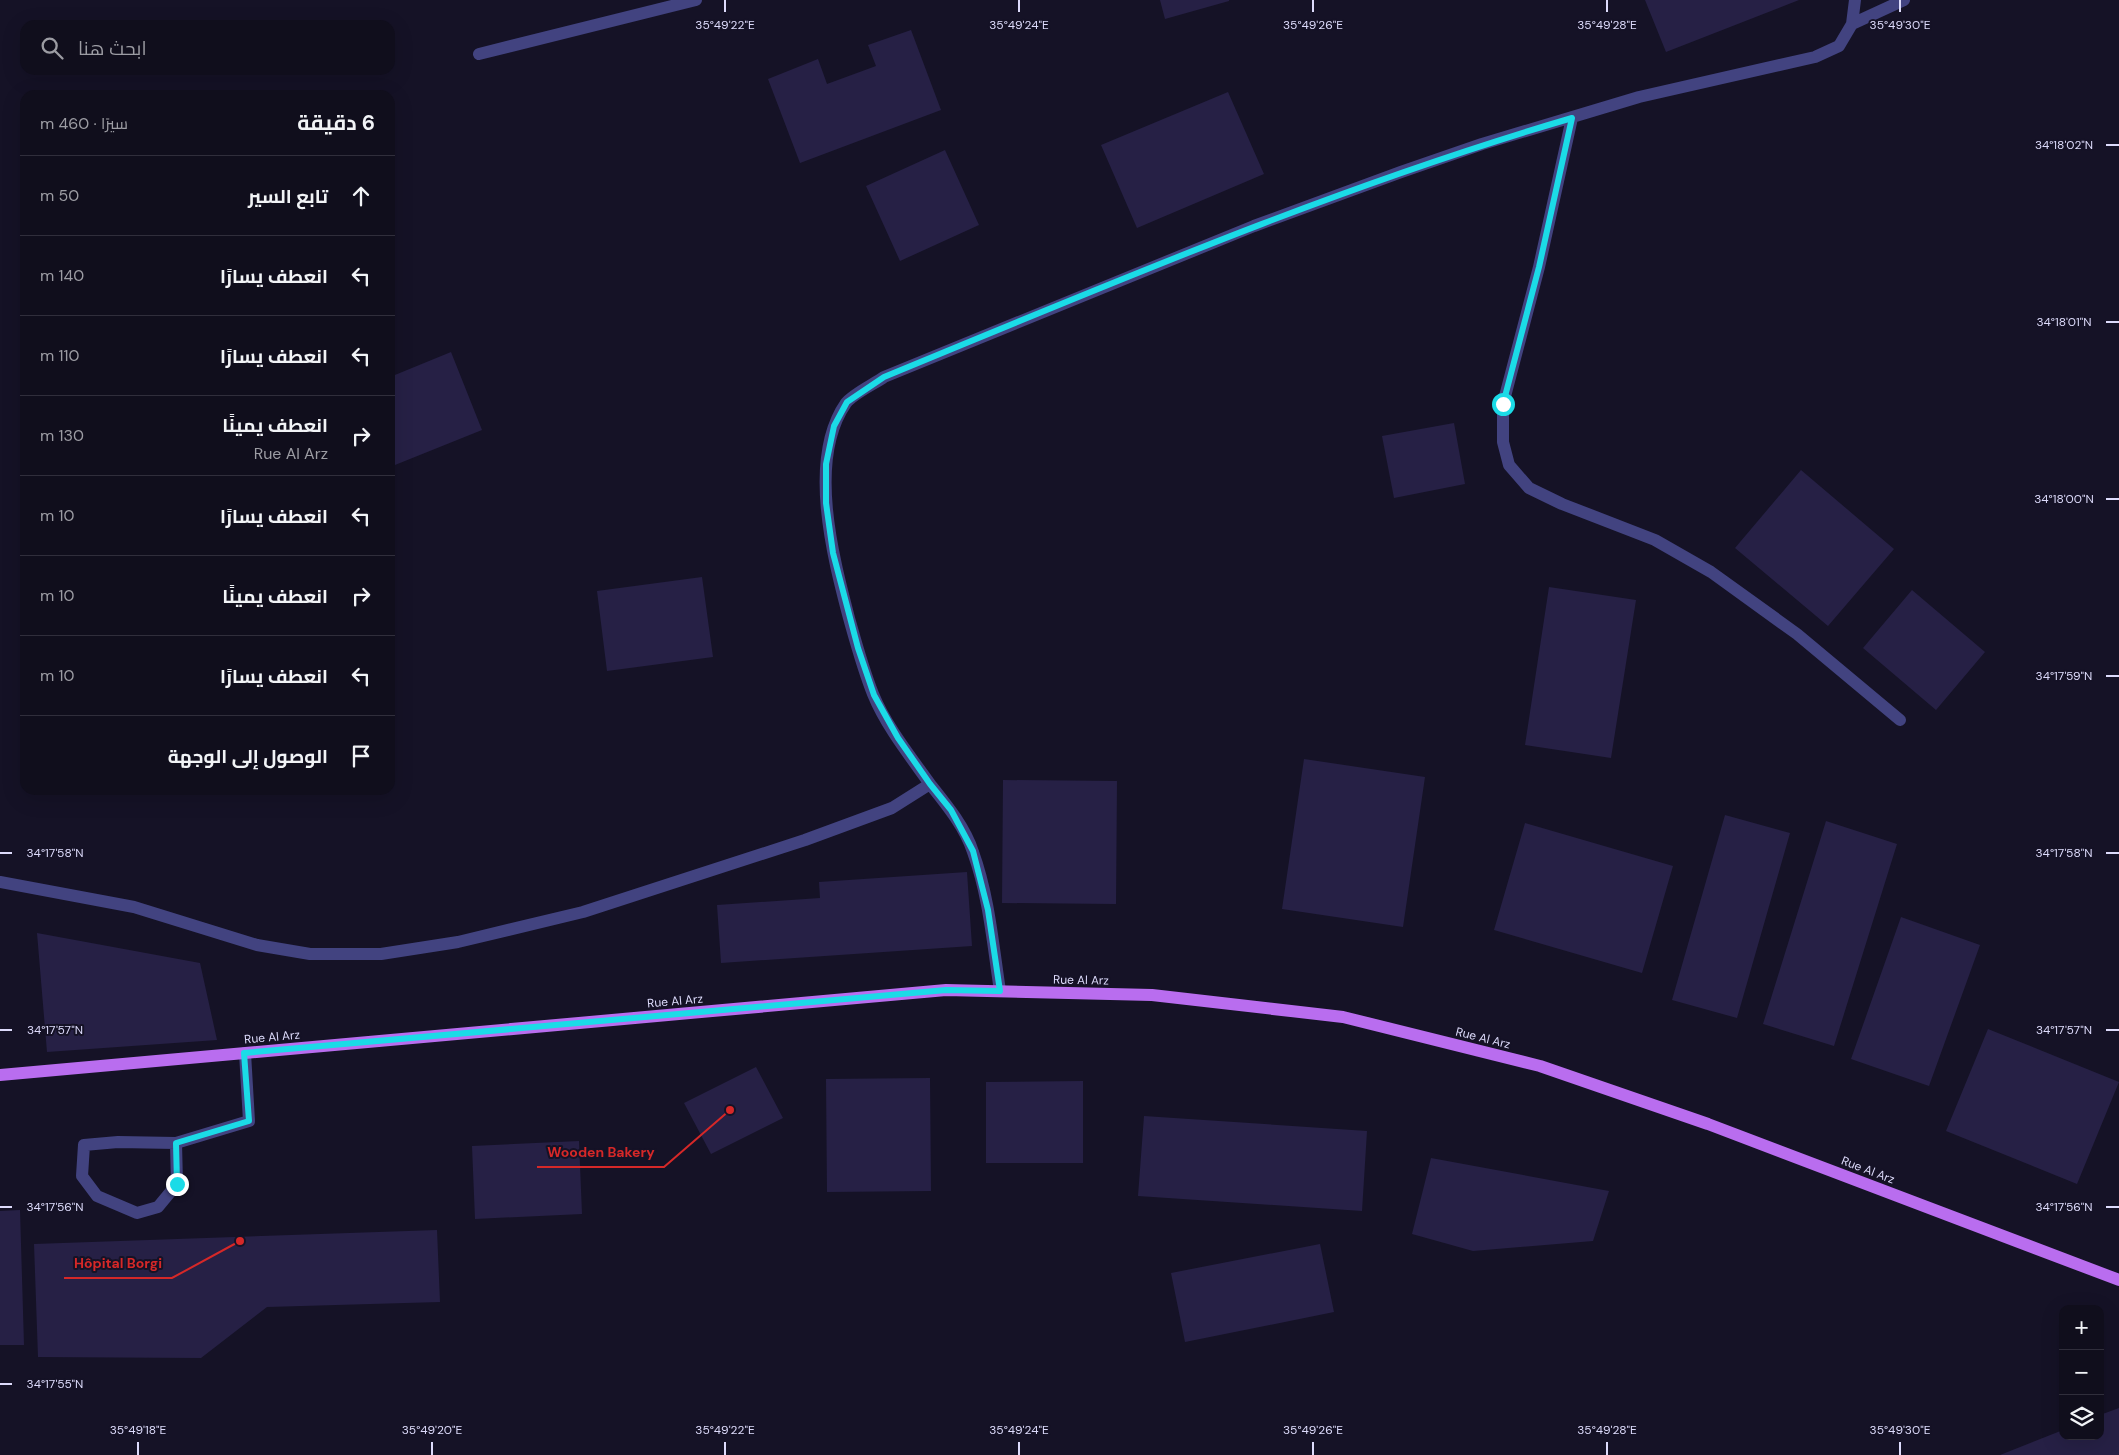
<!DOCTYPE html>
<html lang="ar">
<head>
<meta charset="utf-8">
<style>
	body { margin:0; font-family:"DM Sans",Cairo,sans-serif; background:#1e1c29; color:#f1f3f6; direction:rtl }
	.controls { position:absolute; right:15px; bottom:15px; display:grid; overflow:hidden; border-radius:10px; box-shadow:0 5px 20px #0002 }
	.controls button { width:45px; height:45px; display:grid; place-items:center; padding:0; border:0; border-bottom:1px solid #302e3b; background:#100e1c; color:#f1f3f6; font:25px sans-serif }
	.stop { position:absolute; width:15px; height:15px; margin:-11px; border:4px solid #1bdbe7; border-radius:50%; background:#fff }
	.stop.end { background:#1bdbe7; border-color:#fff; box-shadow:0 1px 5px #0008 }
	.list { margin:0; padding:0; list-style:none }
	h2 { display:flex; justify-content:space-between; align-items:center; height:65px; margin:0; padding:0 20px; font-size:21px }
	h2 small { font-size:16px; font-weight:400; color:#9c9ca3 }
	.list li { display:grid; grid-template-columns:32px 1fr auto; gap:15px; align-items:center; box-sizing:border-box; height:80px; padding:0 20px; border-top:1px solid #302e3b }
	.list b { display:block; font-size:19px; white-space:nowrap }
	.list p { margin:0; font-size:16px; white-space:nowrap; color:#9c9ca3 }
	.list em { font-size:16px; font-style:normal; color:#9c9ca3 }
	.icon { flex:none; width:28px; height:28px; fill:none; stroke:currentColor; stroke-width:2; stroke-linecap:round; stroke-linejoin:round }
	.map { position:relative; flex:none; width:2119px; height:1455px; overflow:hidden; direction:ltr }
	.search { position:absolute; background:#100e1c; box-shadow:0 5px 20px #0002; left:20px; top:20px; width:375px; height:55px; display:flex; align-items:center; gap:12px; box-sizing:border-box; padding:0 18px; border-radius:15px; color:#9c9ca3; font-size:19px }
	.panel { position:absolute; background:#100e1c; box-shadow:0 5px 20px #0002; left:20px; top:90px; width:375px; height:705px; border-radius:15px; direction:rtl }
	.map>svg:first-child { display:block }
	.building { fill:#262045 }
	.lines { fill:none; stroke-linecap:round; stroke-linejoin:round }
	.service { stroke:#424380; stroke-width:12 }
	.minor { stroke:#424380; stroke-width:12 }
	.primary { stroke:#b96def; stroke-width:12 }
	.route { stroke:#1bdbe7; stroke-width:6 }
	.ticks { fill:none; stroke:#dddbfb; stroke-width:2 }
	.labels { text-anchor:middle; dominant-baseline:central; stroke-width:4; stroke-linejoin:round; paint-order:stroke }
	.street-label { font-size:12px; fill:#dddbfb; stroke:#151226 }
	.ticks-label { font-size:12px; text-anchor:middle; fill:#dddbfb; stroke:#151226; stroke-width:4; stroke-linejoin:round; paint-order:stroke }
	.leader { fill:none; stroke:#d62828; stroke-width:2 }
	.callout-dot { fill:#d62828; stroke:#151226; stroke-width:2 }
	.callout-label { font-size:14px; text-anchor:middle; font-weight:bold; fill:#d62828; stroke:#151226; stroke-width:4; stroke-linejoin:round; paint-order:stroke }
</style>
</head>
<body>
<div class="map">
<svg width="2119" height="1455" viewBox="0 0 2119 1455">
	<rect width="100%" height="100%" fill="#151226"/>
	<path class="building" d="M1160,0h69v1l-64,18z
		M1645,0h154l-133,52z
		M911,30l30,80 -141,53 -32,-84 50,-20 9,25 49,-18 -8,-21z
		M1228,92l36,82 -127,54 -36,-83z
		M945,150l34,75 -79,36 -34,-75z
		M451,352l31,78 -92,37v-90z
		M1454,423l11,61 -71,14 -12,-62z
		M1801,470l93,79 -66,77 -93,-78z
		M702,577l11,80 -106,14 -10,-80z
		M1549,587l87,13 -25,158 -86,-13z
		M1912,590l73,62 -49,58 -73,-62z
		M1304,759l121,18 -22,150 -121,-18z
		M1003,780l114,1 -1,123 -114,-1z
		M1725,815l65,18 -53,185 -65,-18z
		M1826,821l71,23 -63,202 -71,-22z
		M1525,823l148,43 -31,107 -148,-43z
		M967,872l5,74 -251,17 -4,-58 103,-7 -1,-16z
		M1901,917l79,28 -51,141 -78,-27z
		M37,933l163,30 17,77 -170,12z
		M1988,1029l131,53 -42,102 -131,-53z
		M756,1067l27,51 -72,36 -27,-51z
		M930,1078l1,113 -104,1 -1,-113z
		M1083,1081v82h-97v-81z
		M1144,1116l223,15 -5,80 -224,-15z
		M579,1141l3,73 -107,5 -3,-73z
		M1431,1158l178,33 -16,50 -120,10 -61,-17z
		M20,1210l4,135h-24v-134z
		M437,1230l3,72 -173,5 -66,51 -163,-1 -4,-113z
		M1320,1244l14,68 -149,30 -14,-69z
		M2119,1408v47h-119l63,-25v6h37v-21z"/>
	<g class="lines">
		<path class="service" d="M176,1143l1,41 -19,23 -21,6 -40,-17 -15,-20 2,-31 34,-3 58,1 73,-22 -4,-68"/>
		<path class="minor" d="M1852,24l52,-24
			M479,54l217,-54
			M1572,118l-33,149 -36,137v38l6,23 20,23 33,16 93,36 56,32 86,62 103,86
			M930,784c16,20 35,43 43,68 16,44 20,93 27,139
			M0,882l134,25 123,38 53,9h71l77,-12 125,-30 222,-72 87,-32 38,-24c-20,-28 -44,-58 -57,-90 -10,-25 -17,-51 -24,-76 -16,-61 -42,-159 -3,-215 7,-9 28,-19 38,-26l370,-151 147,-54 81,-28 157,-47 176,-40 24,-11 13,-22 3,-24"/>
		<path class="primary" d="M0,1075l946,-85 206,5 191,22 197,49 168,58 411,156"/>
	</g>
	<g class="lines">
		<path class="route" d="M177,1184l-1,-41 73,-22 -5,-68 702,-63 54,1 -12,-81 -15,-59 -22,-41 -21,-26 -32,-46 -24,-43 -16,-47 -25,-95 -7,-50v-39l8,-38 13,-24 37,-25c226,-93 452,-190 688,-259l-33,149 -36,137"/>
	</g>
	<path class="ticks" d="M725,0v12M1019,0v12M1313,0v12M1607,0v12M1900,0v12M2106,145h13M2106,322h13M2106,499h13M2106,676h13M0,853h12M2106,853h13M0,1030h12M2106,1030h13M0,1207h12M2106,1207h13M0,1384h12M138,1442v13M432,1442v13M725,1442v13M1019,1442v13M1313,1442v13M1607,1442v13M1900,1442v13"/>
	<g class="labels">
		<g class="street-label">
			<text transform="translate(1081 980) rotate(1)">Rue Al Arz</text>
			<text transform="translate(675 1001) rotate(-5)">Rue Al Arz</text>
			<text transform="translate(272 1037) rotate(-5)">Rue Al Arz</text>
			<text transform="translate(1483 1038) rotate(14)">Rue Al Arz</text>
			<text transform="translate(1868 1170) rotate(21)">Rue Al Arz</text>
		</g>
	</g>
	<g class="ticks-label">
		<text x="725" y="29">35°49'22"E</text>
		<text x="1019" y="29">35°49'24"E</text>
		<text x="1313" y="29">35°49'26"E</text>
		<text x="1607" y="29">35°49'28"E</text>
		<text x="1900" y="29">35°49'30"E</text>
		<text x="2064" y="149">34°18'02"N</text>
		<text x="2064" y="326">34°18'01"N</text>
		<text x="2064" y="503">34°18'00"N</text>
		<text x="2064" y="680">34°17'59"N</text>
		<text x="55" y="857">34°17'58"N</text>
		<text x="2064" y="857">34°17'58"N</text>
		<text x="55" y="1034">34°17'57"N</text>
		<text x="2064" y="1034">34°17'57"N</text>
		<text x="55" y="1211">34°17'56"N</text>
		<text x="2064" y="1211">34°17'56"N</text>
		<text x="55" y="1388">34°17'55"N</text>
		<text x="138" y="1434">35°49'18"E</text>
		<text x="432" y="1434">35°49'20"E</text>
		<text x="725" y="1434">35°49'22"E</text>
		<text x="1019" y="1434">35°49'24"E</text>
		<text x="1313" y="1434">35°49'26"E</text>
		<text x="1607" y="1434">35°49'28"E</text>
		<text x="1900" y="1434">35°49'30"E</text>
	</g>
	<path class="leader" d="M730 1110L664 1167H537M240 1241L172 1278H64"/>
	<g class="callout-dot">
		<circle cx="730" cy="1110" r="5"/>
		<circle cx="240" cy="1241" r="5"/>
	</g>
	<g class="callout-label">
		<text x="601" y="1157">Wooden Bakery</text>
		<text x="118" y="1268">Hôpital Borgi</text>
	</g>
</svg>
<div class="controls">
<button>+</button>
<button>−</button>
<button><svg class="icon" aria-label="layers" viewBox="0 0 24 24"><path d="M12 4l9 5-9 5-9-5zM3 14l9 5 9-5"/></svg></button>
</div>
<div class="stop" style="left:1503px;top:404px"></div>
<div class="stop end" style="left:177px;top:1184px"></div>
<div class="search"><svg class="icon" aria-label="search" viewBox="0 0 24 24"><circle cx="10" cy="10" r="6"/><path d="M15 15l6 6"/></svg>ابحث هنا</div>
<section class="panel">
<h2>6 دقيقة<small>سيرًا · 460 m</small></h2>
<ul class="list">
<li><svg class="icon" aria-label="ahead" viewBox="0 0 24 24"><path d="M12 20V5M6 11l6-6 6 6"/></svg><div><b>تابع السير</b></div><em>50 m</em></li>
<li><svg class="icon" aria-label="left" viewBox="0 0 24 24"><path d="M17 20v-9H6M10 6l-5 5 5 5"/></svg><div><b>انعطف يسارًا</b></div><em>140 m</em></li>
<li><svg class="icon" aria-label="left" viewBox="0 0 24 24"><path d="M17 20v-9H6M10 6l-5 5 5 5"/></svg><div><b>انعطف يسارًا</b></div><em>110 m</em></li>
<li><svg class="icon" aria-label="right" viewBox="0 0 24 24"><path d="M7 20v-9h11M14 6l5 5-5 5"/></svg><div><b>انعطف يمينًا</b><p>Rue Al Arz</p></div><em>130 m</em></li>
<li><svg class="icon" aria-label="left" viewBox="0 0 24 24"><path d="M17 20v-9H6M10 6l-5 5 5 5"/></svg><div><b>انعطف يسارًا</b></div><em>10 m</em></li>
<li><svg class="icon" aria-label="right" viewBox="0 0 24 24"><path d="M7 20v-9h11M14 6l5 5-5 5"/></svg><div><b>انعطف يمينًا</b></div><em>10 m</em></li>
<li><svg class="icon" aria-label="left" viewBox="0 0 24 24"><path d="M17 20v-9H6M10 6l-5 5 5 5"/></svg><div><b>انعطف يسارًا</b></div><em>10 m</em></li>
<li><svg class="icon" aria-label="arrive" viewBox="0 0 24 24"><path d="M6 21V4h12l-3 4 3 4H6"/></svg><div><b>الوصول إلى الوجهة</b></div></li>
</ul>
</section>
</div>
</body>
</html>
